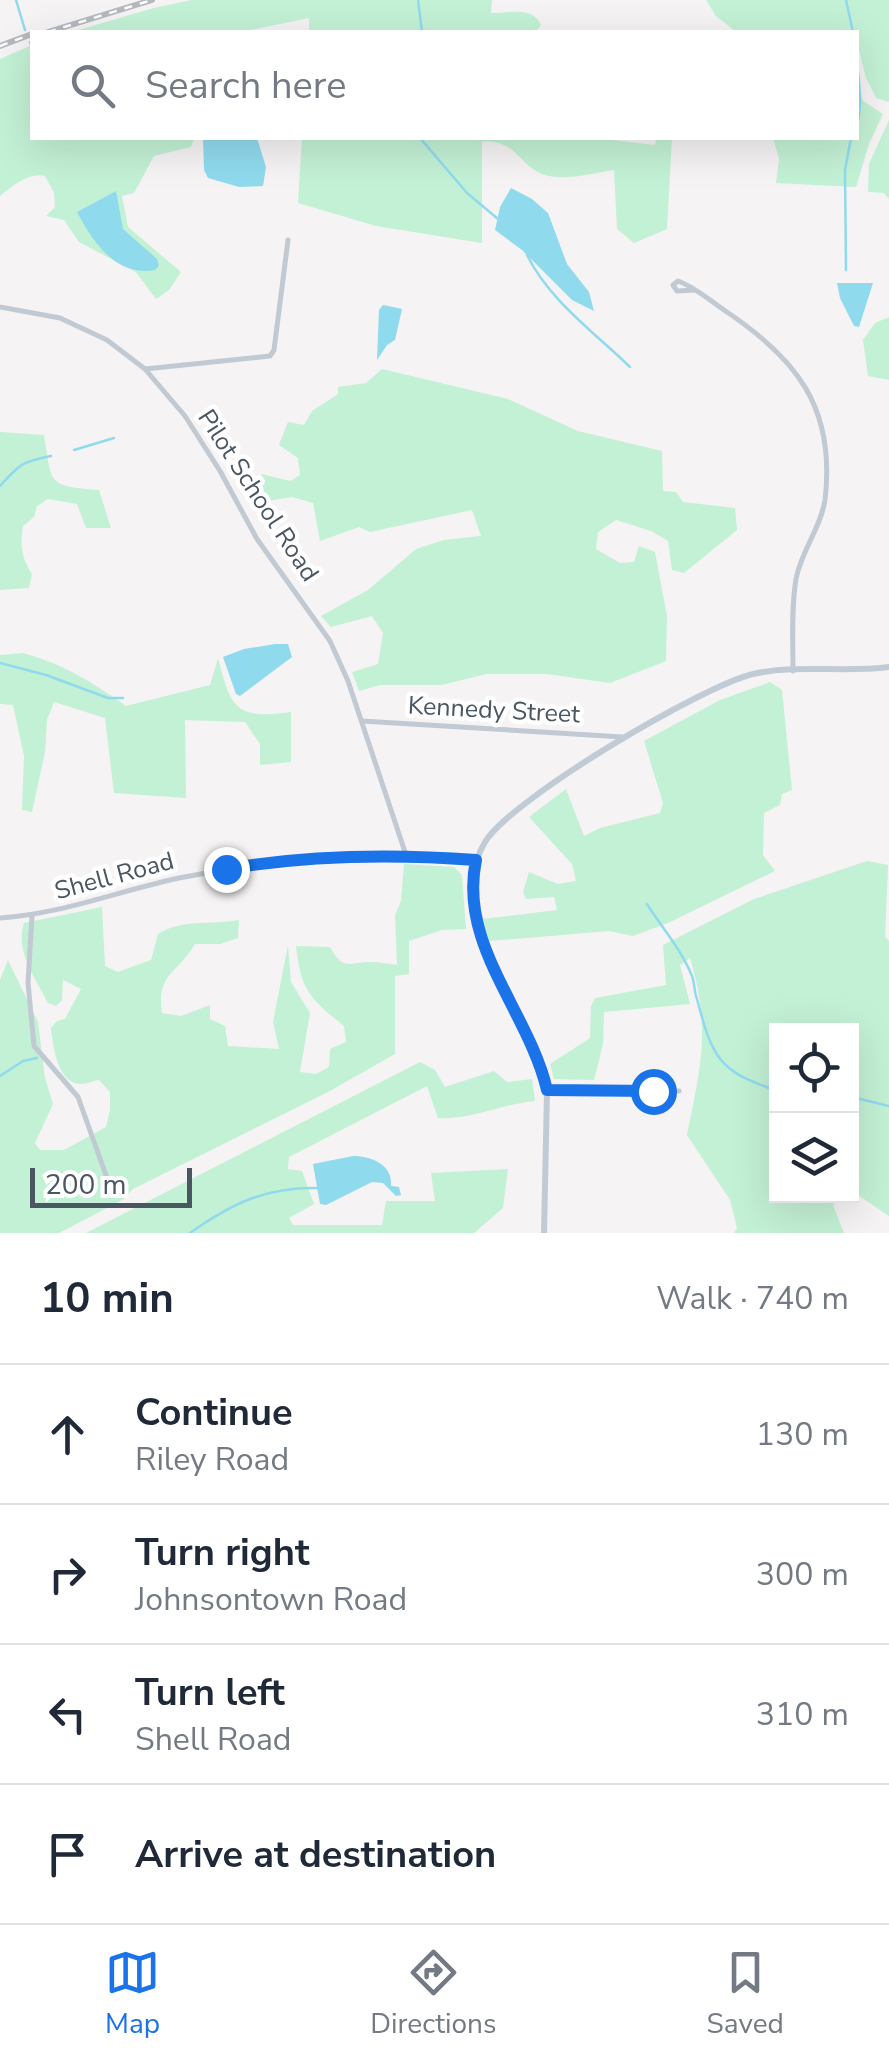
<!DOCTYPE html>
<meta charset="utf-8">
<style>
:root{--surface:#fff;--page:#f6f6f7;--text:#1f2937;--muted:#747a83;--line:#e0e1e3;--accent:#1a73e8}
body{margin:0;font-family:"Nunito Sans",sans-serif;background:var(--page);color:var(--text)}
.controls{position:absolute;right:30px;bottom:30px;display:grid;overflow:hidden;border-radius:0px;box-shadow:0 10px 40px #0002}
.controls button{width:90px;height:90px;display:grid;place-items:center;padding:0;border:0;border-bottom:2px solid var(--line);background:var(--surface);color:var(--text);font:50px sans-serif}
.scale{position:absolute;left:30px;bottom:25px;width:162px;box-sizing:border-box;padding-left:10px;border:5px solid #4a5661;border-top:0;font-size:28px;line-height:35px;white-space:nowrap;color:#4a5661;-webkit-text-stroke:8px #fff;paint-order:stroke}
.stop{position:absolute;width:30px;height:30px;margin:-22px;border:8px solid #1a73e8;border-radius:50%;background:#fff}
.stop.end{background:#1a73e8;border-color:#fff;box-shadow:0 2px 10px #0008}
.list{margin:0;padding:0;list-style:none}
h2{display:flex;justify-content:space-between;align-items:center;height:130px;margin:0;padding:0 40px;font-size:42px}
h2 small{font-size:32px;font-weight:400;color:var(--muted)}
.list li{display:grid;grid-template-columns:65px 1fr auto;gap:30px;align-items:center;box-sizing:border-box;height:140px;padding:0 40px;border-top:2px solid var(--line)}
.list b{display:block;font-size:38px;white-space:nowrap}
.list p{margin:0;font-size:32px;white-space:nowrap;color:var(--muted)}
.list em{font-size:32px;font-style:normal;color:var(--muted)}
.icon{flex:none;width:55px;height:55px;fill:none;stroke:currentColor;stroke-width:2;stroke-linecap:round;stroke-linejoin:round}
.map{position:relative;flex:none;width:889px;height:1233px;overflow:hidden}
.search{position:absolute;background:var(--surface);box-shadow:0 10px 40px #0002;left:30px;right:30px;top:30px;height:110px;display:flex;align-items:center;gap:25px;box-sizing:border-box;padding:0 35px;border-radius:0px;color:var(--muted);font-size:38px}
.sheet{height:690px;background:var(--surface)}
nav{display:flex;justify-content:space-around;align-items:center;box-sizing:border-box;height:140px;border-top:2px solid var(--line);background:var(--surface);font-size:28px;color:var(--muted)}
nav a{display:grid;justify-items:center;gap:5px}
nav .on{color:var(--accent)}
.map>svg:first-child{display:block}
</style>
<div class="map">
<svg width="889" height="1233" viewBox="0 0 889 1233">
<rect width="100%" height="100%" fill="#f5f3f3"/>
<g fill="#c3f1d5">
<path d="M192 0H492L491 13C509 13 533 6 541 25L536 32H309V18L240 32H71L154 8Z"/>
<path d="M706 0H889V102L876 98 866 78 859 50 857 53 856 32 735 31 716 16Z"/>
<path d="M32 45V138H194L191 147 154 156 134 193 122 196 128 227 181 272 169 290 156 299 136 272 79 242 64 220 46 216 55 207 54 193 45 176C28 172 13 186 0 196V59Z"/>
<path d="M857 85 863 101 883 114 869 144 856 187 776 183 779 159 773 138H856Z"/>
<path d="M889 120V199L884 193 868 192 869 164Z"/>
<path d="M302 138H595L655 145 656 138H672L667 229 634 243 617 229 614 170C592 173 564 182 542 174 519 165 514 138 482 142V243L376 226 298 203Z"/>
<path d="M889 317V380L868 376 863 340 875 323Z"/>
<path d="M382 369 508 399 578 431 662 451 663 491 676 492 683 502 735 508 737 530 684 573 672 570 668 541 651 531 616 520 598 532 596 549 620 563 634 562 639 546 655 552 667 616 666 661 610 683 547 674H486L442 685H380L359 691 352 672 378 664 383 633 372 616 331 627 321 616 368 590 416 549 444 540 481 536 472 510 370 532 359 527 320 541 313 503 292 497 255 503 250 496 252 485 262 474 290 481 300 475 298 458 279 445 288 422 304 425 312 411 338 394V387L366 383Z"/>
<path d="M0 432 44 435C52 485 47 486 99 490L111 528H86L77 504 48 499 37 506 34 517 23 526C20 544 21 558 32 574L29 588 0 590Z"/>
<path d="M23 653C63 664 92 682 126 706L210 685 218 658C231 707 234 720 291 712V762L260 765V744L245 722 185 720 186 798 114 793 105 718 54 702 47 720 45 752 32 812 22 810 24 756 13 705 0 704V655Z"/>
<path d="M770 682 782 690 792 790 782 794 780 805 764 813 763 855 775 871 668 923 633 936 609 931 489 941 482 919 557 910 554 897 526 899 523 892 529 872 558 884 576 881 572 864 529 817 566 789 584 836 600 828 660 813 663 803 644 741 720 700Z"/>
<path d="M867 861 888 865 885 937 889 941V1216L852 1191V1030H776V1196H846L833 1205 844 1233H734L737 1228 730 1200 687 1135C701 1066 711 1028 690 958L680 965 690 1004 604 1012 603 1044 594 1080 554 1079 550 1064 590 1038 591 1006 595 998 666 985 663 945 754 899Z"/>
<path d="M404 864 454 867 462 875 466 929 442 930 409 941V974L395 976V1054L328 1092 133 1189 124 1199 59 1233H0V980L8 960 38 1022 45 1078 53 1104 35 1143 40 1150H64L106 1127 110 1110V1092L99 1080C93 1080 88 1084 82 1084 57 1085 53 1045 51 1028L57 1021 65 1019 81 989 63 980 62 1000 56 1006 48 1003C35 977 15 952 24 923L102 907 105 966 118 972 151 960 158 934C181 919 211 925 239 920L238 938 220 944H195C177 974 156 974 162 1013L181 1016 210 1005V1019L225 1026 228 1046 279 1049 273 1022 288 945 291 982 310 1013 300 1072 316 1074 329 1067 330 1049 346 1042 344 1026C309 998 301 990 296 946L330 947C344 972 349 962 371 962 380 962 388 964 397 965L395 915 401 901Z"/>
<path d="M420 1062 435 1070 445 1087 494 1071 507 1082 532 1079 535 1101C502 1104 472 1120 438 1118L427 1086 289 1157 288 1169 302 1171 314 1204 289 1218 293 1225H382L386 1201H435L431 1173 508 1169 503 1208 474 1233H86Z"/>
</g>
<g fill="#90daee">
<path d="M203 138H257L266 167 263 186 239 187 208 178 204 170Z"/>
<path d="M511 188 532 199 548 213 567 264 589 292 594 311 572 300 522 250 495 230 500 207Z"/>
<path d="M116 191 123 229 157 259 159 266 155 270C116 277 93 242 77 212Z"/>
<path d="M837 283H873L859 327 854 326 840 298Z"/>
<path d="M383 305 402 309 395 340 387 345 377 360 379 310Z"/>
<path d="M275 644H288L292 657 240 696 236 694 223 657 244 649Z"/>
<path d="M353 1156C372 1156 393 1165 391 1186L399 1187 401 1195 396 1196 383 1183 372 1182 326 1205 320 1204 313 1164Z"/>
</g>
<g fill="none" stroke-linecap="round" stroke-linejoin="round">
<g stroke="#90daee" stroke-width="2.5">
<path d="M16 0 25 30"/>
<path d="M418 0 422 32"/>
<path d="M846 0 853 32"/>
<path d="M30 42 32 48"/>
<path d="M856 54C858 77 864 105 856 127"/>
<path d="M420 138 467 193 498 219"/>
<path d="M527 255C549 300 595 333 630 367"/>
<path d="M846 270 845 170 851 138"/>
<path d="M74 450 114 438"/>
<path d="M0 486C20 464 21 462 51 456"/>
<path d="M0 663 46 675 108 698H123"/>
<path d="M647 904C662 928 681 949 692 976 695 984 694 992 697 999 712 1056 718 1072 776 1090"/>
<path d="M0 1076 23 1061 37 1058"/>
<path d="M852 1097 889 1106"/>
<path d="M190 1233C231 1204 265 1187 317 1188"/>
</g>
<g stroke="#c1cad2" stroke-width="5">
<path d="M695 290 677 291 673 285 678 281C695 287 709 300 724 310 796 358 836 407 825 500 821 527 801 552 796 579 791 609 793 641 793 671"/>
<path d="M0 307 60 318 107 340 145 369 185 416 220 471 257 539 330 641 348 681 406 855"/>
<path d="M145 369 270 356 274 350 288 240"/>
<path d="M362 721 623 737"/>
<path d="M32 916 28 983 34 1046 78 1097 112 1192"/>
<path d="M0 918C62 914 118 891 179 878 277 858 377 853 477 860"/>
<path d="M547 1091H679"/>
</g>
<path stroke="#c1cbd6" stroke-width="6" d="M544 1233 547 1091C532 1025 478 969 474 900 472 880 474 860 485 842 511 799 702 686 753 674 797 664 844 673 889 667"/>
<defs>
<g id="rail">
<path d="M48 32 152 0"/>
<path d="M0 46 32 34"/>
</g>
</defs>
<use href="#rail" stroke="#b5b8bd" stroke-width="6"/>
<use href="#rail" stroke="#fff" stroke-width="2.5" stroke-dasharray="8" stroke-linecap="butt"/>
</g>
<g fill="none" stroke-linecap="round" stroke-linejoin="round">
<path stroke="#1a73e8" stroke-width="12" d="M226 869C308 855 394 854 476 860 458 945 529 1012 547 1090L653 1091"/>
</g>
<g text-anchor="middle" stroke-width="9" stroke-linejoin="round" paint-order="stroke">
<g font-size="25" fill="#4a5661" stroke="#fff">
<text transform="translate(259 495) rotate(57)" y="9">Pilot School Road</text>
<text transform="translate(494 709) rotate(3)" y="9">Kennedy Street</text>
<text transform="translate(114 875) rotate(-15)" y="9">Shell Road</text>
</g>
</g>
</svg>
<div class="controls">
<button><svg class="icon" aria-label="locate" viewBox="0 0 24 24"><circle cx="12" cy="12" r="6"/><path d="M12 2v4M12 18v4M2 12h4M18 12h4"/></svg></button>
<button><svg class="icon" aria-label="layers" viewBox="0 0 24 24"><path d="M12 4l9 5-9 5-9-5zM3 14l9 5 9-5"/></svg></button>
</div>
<div class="scale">200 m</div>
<div class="stop" style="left:653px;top:1091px"></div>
<div class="stop end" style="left:226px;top:869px"></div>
<div class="search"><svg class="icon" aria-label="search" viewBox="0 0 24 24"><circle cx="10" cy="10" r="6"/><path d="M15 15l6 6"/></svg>Search here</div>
</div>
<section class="sheet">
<h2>10 min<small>Walk · 740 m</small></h2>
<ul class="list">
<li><svg class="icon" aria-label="ahead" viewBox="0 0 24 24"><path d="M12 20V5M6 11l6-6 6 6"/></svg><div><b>Continue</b><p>Riley Road</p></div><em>130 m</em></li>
<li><svg class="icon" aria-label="right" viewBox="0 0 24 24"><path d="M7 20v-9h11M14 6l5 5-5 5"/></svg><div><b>Turn right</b><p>Johnsontown Road</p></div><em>300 m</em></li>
<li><svg class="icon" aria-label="left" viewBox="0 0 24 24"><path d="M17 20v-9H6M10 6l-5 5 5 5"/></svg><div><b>Turn left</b><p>Shell Road</p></div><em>310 m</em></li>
<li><svg class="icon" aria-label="arrive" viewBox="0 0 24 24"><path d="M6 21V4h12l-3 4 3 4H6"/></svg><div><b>Arrive at destination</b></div></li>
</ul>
</section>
<nav>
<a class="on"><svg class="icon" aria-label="map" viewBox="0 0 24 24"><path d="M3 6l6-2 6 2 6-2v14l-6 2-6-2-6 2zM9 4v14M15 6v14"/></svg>Map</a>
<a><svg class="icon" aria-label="directions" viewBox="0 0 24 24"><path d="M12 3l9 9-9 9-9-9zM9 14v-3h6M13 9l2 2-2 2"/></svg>Directions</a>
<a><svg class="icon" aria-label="saved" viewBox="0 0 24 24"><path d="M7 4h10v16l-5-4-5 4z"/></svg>Saved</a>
</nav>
